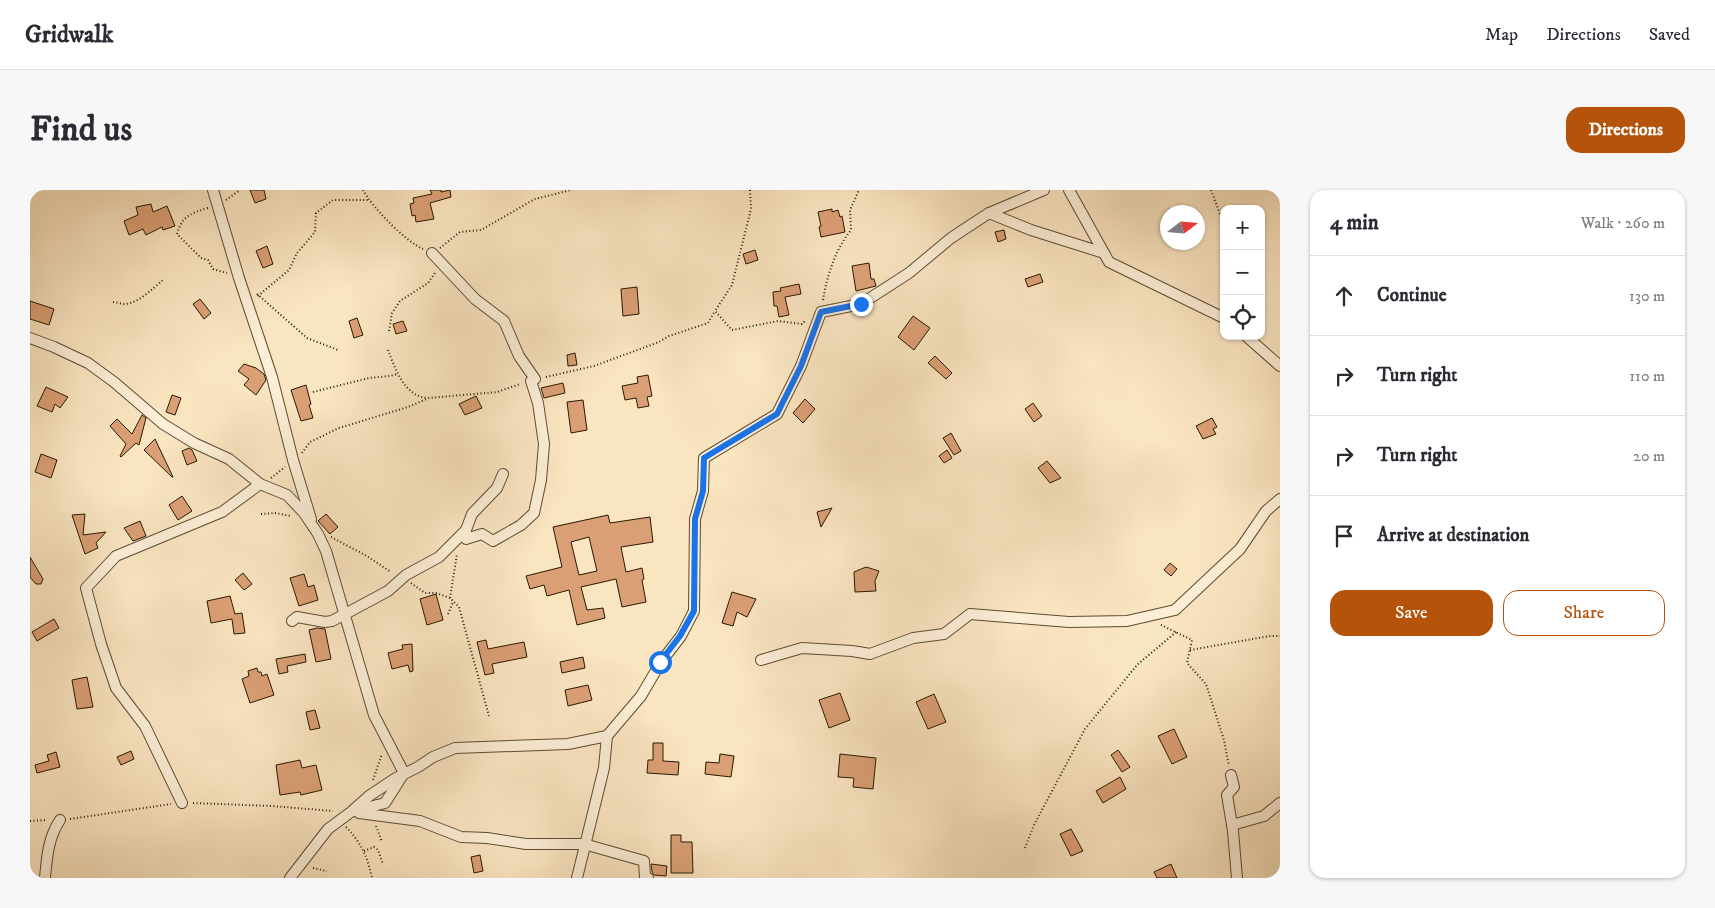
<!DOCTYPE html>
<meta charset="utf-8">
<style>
:root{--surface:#fff;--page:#f7f7f7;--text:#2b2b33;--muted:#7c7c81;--line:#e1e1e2;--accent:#b45309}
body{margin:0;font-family:"IM FELL DW Pica",serif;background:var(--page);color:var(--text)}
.controls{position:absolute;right:15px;top:15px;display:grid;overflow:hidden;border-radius:10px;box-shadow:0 1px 4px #0004}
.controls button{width:45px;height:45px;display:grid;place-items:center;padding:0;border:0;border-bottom:1px solid var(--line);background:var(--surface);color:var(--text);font:25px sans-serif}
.compass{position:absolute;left:1130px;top:15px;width:45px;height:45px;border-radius:50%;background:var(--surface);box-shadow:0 1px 4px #0004;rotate:74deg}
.stop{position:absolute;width:15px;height:15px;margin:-11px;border:4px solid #1a73e8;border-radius:50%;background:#fff}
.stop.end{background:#1a73e8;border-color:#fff;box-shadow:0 1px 5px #0008}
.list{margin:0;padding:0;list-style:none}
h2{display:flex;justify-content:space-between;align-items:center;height:65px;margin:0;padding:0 20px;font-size:21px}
h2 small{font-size:16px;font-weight:400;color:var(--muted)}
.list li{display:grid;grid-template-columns:32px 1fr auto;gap:15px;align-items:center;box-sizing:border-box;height:80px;padding:0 20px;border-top:1px solid var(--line)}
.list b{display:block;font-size:19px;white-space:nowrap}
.list em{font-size:16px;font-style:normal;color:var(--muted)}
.actions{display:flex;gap:10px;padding:15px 20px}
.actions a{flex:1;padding:11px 0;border:1px solid var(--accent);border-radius:15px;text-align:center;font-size:18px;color:var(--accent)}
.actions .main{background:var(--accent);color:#fff}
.icon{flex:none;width:28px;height:28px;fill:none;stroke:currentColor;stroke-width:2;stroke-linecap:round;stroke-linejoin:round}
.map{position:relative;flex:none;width:1250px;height:688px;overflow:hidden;border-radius:15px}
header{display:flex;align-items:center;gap:30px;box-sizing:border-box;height:70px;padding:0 25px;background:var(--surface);border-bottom:1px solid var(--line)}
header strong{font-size:24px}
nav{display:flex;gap:28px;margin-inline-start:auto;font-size:18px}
.intro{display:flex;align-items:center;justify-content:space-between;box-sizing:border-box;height:120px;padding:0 30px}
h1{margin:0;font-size:35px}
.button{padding:12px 22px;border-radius:15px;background:var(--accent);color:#fff;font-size:18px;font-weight:700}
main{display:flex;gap:30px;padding:0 30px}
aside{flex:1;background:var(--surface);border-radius:15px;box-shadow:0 1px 4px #0004}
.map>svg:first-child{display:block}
</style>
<header>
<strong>Gridwalk</strong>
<nav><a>Map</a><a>Directions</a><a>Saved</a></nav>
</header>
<div class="intro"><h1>Find us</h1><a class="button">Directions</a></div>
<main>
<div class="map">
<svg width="1250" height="688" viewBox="0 0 1250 688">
<rect width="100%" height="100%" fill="#fae5c1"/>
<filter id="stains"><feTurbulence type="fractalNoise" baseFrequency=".004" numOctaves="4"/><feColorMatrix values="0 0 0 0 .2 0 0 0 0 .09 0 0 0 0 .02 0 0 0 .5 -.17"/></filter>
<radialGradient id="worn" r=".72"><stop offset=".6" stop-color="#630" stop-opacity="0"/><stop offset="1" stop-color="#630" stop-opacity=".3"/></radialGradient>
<g fill="#db9f75" stroke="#291800" fill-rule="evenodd">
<path d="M220 0H234L236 9 225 13Z"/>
<path d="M400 0H411V2L420 0 421 7 400 13 404 29 386 32 385 25 382 26 380 14 384 13 383 8 402 4Z"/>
<path d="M121 14 123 22 137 16 145 36 133 40 132 37 116 45 113 39 99 45 94 31 108 25 106 17Z"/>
<path d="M802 19V22L808 20 810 27 812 26 815 42 791 47 789 37 791 36 788 22Z"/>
<path d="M974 40 976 49 968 52 965 42Z"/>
<path d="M237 56 243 74 233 78 226 61Z"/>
<path d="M725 60 728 70 716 74 713 64Z"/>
<path d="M839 73 841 89H844L846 96 826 101 822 76Z"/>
<path d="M1010 84 1013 92 998 97 995 89Z"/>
<path d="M769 94 771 104 755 107 759 125 749 127 747 116H744L743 102 751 101 750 98Z"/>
<path d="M607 97 609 124 593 126 591 99Z"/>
<path d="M170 109 181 123 174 129 163 114Z"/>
<path d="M0 111 24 119 19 135 0 129Z"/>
<path d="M883 126 900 138 884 160 868 147Z"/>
<path d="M327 128 333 145 324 148 319 131Z"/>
<path d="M373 131 377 141 366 144 363 134Z"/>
<path d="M545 163 547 175 538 176 537 165Z"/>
<path d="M905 166 922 183 916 189 898 173Z"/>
<path d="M214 174 226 178 234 184 236 190 226 205 214 195 219 189 208 181Z"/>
<path d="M618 185 622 206 617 207 619 216 608 218 606 208 595 210 592 196 608 193 607 187Z"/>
<path d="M533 193 535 203 514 208 511 198Z"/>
<path d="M276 195 281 214 279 215 283 228 271 231 261 200Z"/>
<path d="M16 197 38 207 30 218 25 214 22 222 7 216Z"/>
<path d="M142 205 151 208 145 225 136 222Z"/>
<path d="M446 206 452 218 435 225 429 214Z"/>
<path d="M775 209 785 219 773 233 763 223Z"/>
<path d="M553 210 557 240 541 243 537 212Z"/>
<path d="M1003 213 1012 226 1004 232 995 219Z"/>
<path d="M112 225 116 228 109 255 106 253 91 267 90 266 96 254 80 236 87 229 102 244Z"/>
<path d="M1182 228 1187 237 1183 239 1186 244 1173 249 1166 236Z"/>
<path d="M921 243 931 261 924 265 913 248Z"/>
<path d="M125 249 143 287H142L114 260Z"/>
<path d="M159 258 162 260 167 271 157 275 152 261Z"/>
<path d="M917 260 922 268 914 273 909 266Z"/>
<path d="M11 264 27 270 21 288 5 282Z"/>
<path d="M1017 271 1031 288 1020 293 1008 278Z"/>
<path d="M152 306 162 321 148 330 139 315Z"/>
<path d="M802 318 791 337 787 322Z"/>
<path d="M55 324 53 345 76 342 66 353 68 358 55 364 42 325Z"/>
<path d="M296 324 308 337 300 344 288 331Z"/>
<path d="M578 325 580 333 620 327 623 352 591 357 596 382 612 378 614 389 612 390 616 412 592 417 586 389 551 397 557 420 573 418 575 428 547 435 539 400 517 406 514 395 500 399 496 386 532 377 523 337ZM559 347 567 381 549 385 541 352Z"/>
<path d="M110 331 116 346 103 351 94 338Z"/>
<path d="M0 367 13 389 11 394H6L0 387Z"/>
<path d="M1140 373 1147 379 1141 386 1134 380Z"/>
<path d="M836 377 849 381 845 391 846 401 825 402 824 382Z"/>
<path d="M213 383 222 394 214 400 205 390Z"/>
<path d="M274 384 278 397 284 395 288 410 269 416 260 388Z"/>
<path d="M702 402 726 409 717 427 707 422 703 436 692 433Z"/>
<path d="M406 404 413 430 397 435 390 409Z"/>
<path d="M200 406 205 424 212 423 215 443 204 444 202 429 181 433 177 411Z"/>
<path d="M24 429 29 438 7 451 2 442Z"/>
<path d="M287 438 295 439 301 469 286 472 279 440Z"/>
<path d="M456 450 458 459 494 452 497 467 462 474 464 483 455 485 447 452Z"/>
<path d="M382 454 383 481 380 482 378 475 362 479 358 463 373 459 372 455Z"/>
<path d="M275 464 276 472 257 476 258 482 249 484 246 469Z"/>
<path d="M553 467 555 478 532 483 530 472Z"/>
<path d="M227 478 228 482H231L232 486 237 484 244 505 220 513 212 489 219 486 218 481Z"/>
<path d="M57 487 63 517 47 519 42 490Z"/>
<path d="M558 495 562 510 538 516 535 500Z"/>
<path d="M810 503 820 530 799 538 789 510Z"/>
<path d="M904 504 916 532 898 539 886 512Z"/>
<path d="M285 520 290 538 280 540 276 522Z"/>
<path d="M1144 539 1157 567 1142 574 1128 546Z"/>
<path d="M623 553H633V571L649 572 648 585 617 583 618 570H623Z"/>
<path d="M1088 560 1100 577 1092 582 1081 565Z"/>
<path d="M101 561 104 569 91 575 87 567Z"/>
<path d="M26 562 30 577 7 583 5 575 19 571 17 565Z"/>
<path d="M690 564 704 566 701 587 675 584 676 572 689 573Z"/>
<path d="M810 564 846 568 843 599 823 597 824 588 808 587Z"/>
<path d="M270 570 272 578 286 575 292 600 271 605 270 602 250 605 246 575Z"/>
<path d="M1090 587 1096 599 1073 613 1066 601Z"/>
<path d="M1041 639 1053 661 1041 666 1030 644Z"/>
<path d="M641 645H651V652H662L663 683H641Z"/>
<path d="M450 665 453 681 444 683 441 667Z"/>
<path d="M621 674 637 676 636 686 624 685 622 682Z"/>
<path d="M1141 674 1147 688H1127L1124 682Z"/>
</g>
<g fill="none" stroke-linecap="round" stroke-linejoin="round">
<defs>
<g id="minor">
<path d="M183 0 209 88 242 187 263 270 281 329"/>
<path d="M1039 0 1079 72 1194 128"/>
<path d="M959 23 1014 0"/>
<path d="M402 63 445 109 474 131 489 166 505 189"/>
<path d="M1216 146 1250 176"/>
<path d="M0 148 24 157 58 173 84 192 133 234 164 253 199 269 230 294 257 305 274 323 288 344 296 361 344 525 374 583 355 613 324 621"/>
<path d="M436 340 442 324 467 298 473 284"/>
<path d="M262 431 267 427 295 432 302 431 358 401 376 385 409 367 436 340V349L452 344 463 351 491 335 504 323 511 290 514 254 508 213 501 191"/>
<path d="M731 470 772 458 822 461 840 464 883 448 914 444 940 424 1039 432 1097 431 1145 420 1210 359 1236 321 1250 309"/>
<path d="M1201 585 1204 597 1197 605 1203 641 1207 688"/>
<path d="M152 613 115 536 86 498 71 454 56 398 86 366 192 322 230 294"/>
<path d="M329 623 390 631 431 647 457 648 496 654H554L614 671 615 687 618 688"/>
<path d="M1202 635 1234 626 1250 613"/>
<path d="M15 688C17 667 18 648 30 630"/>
<path d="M260 688 298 639 321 622 339 606 366 588 388 577 403 567 425 558 538 554 577 546 611 506 631 472 651 446 664 421 665 329 673 301 674 268 747 224 771 176 791 122 831 114 879 83 921 48 959 23 1001 40 1074 63"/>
<path d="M547 688 574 578 577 546"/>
</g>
</defs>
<use href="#minor" stroke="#5d4b30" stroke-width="12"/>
<g stroke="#291800" stroke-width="2" stroke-dasharray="1 2.5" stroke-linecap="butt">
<path d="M333 0C342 17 375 51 393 59"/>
<path d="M720 0 721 19 702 95 685 121 702 140 748 131 772 134 776 130"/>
<path d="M1181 0 1194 35"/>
<path d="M196 10 210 0"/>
<path d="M178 18C161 23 152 26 147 44L171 68 178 70 183 79 197 83"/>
<path d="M410 58 430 42 451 40 505 9 541 0"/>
<path d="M227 104 277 148 308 160"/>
<path d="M228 106 259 80 267 63 285 42 286 23 303 10H338"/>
<path d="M793 110C797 86 805 60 821 40L820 20 829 0"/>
<path d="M83 112C87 112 91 114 95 114 109 113 123 98 133 90"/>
<path d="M359 141 362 123 370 111 398 93 405 83"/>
<path d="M358 160C365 178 374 206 397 208"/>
<path d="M516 187 564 176 629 152 639 146 678 133 685 121"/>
<path d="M283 202 339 188 359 186 368 184"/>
<path d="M272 263 280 252 309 238 378 217 399 208 467 202 490 194"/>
<path d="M241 288 255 277"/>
<path d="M231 324 245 323 261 326"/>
<path d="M301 347 335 365 361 382"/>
<path d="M381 393 395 403H406L420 408 429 417 459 526"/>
<path d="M420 408 427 364"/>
<path d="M418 424 423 412"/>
<path d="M1131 435 1162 450 1157 473 1176 494 1194 550 1199 576"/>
<path d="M1160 460 1240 446H1250"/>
<path d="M343 590 352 564"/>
<path d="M163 613 242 616 303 621"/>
<path d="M40 629 141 614"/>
<path d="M0 631 17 630"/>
<path d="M346 636 352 652"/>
<path d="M316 637C332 654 337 666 342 688"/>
<path d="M995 658 1004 635 1055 539 1107 475 1146 442"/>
<path d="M334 661 344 657 348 660 353 674"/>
<path d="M283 678 297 681"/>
</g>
<use href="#minor" stroke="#fceed7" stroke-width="10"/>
</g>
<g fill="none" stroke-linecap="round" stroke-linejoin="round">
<path stroke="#1a73e8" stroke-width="6" d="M630 472 650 446 664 421 665 329 673 301 674 268 747 224 771 176 791 122 831 114"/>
</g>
<rect width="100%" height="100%" filter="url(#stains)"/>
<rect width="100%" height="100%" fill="url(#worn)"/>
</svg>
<div class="controls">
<button>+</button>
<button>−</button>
<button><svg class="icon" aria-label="locate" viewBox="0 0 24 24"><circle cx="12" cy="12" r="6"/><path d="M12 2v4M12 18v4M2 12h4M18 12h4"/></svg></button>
</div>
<svg class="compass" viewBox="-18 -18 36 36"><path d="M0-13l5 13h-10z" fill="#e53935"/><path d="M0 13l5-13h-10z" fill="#7c7c81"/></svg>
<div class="stop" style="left:630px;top:472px"></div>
<div class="stop end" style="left:831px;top:114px"></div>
</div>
<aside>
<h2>4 min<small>Walk · 260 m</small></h2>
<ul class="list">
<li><svg class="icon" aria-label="ahead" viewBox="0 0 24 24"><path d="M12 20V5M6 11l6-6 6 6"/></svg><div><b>Continue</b></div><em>130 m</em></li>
<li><svg class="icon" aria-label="right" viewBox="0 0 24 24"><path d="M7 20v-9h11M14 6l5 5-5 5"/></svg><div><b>Turn right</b></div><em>110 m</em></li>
<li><svg class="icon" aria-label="right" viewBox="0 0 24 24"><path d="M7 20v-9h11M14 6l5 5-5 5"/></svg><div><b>Turn right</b></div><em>20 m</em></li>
<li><svg class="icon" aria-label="arrive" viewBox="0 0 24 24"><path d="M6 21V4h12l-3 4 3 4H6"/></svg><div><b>Arrive at destination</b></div></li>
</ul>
<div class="actions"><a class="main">Save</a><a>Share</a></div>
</aside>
</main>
